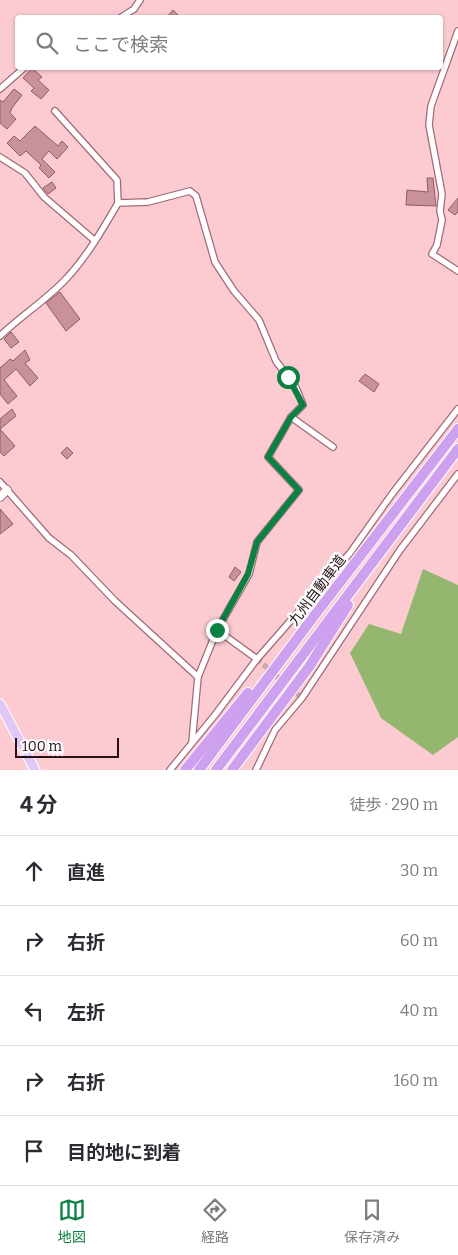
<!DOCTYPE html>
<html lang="ja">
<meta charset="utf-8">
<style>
:root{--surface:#fff;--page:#f7f7f7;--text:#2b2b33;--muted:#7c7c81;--line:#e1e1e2;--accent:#0b8043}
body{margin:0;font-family:Bitter,"Noto Sans JP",serif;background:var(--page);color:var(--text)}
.scale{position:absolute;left:15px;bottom:12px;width:104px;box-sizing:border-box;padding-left:5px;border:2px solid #261215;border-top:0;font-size:14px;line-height:18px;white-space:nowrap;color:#261215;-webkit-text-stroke:4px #fbfbfb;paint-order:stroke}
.stop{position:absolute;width:15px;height:15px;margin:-11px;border:4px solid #0b8043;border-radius:50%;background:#fff}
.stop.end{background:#0b8043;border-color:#fff;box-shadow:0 1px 5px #0008}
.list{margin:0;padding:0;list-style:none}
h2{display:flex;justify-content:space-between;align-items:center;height:65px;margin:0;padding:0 20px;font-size:21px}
h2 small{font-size:16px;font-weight:400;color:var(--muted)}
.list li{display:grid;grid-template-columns:32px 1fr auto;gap:15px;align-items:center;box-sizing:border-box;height:70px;padding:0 20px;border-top:1px solid var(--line)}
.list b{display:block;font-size:19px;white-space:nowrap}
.list em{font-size:16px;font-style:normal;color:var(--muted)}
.icon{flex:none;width:28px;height:28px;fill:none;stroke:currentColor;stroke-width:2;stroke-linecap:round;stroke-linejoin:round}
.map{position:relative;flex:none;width:458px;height:770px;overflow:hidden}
.search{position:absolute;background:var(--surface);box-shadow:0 1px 4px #0004;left:15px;right:15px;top:15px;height:55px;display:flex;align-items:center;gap:12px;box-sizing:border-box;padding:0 18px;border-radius:5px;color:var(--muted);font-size:19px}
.sheet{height:415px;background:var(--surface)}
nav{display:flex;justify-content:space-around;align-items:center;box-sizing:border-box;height:70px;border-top:1px solid var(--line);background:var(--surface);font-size:14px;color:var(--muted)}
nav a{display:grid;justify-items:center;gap:2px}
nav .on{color:var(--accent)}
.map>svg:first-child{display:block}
</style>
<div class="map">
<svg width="458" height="770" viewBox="0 0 458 770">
<rect width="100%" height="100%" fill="#fccbd2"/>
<path fill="#94b66e" d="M423 569 458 585V737L433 755 381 718 350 653 369 624 401 634Z"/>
<g fill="#c99199" stroke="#915d65">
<path d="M173 10 181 18H166Z"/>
<path d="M32 68 42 77 38 80 49 90 41 99 31 91 34 88 23 78Z"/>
<path d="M14 89 22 95 12 108 10 113 16 119 7 129 0 123V100L3 102Z"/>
<path d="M35 126 58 146 62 141 68 147 57 159 49 151 42 159 55 172 49 178 39 168 41 165 26 151 20 156 7 143 14 136 20 141Z"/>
<path d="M427 178H433L436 206 406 205 407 190 428 192Z"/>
<path d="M52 182 56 188 48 194 43 188Z"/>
<path d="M458 198V212L455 215 448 210Z"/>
<path d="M60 292 80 319 66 331 46 303Z"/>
<path d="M11 332 19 342 11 348 4 339Z"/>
<path d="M25 350 30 360 25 363 38 378 30 386 16 369 4 380 17 396 8 404 0 394V368L10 359 13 361Z"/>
<path d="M365 374 379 384 374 392 359 381Z"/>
<path d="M12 409 16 416 0 429 15 446 4 456 0 452V419Z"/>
<path d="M67 447 73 453 67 459 61 453Z"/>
<path d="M0 509 13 524 0 534Z"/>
<path d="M235 567 241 572 234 581 229 577Z"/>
</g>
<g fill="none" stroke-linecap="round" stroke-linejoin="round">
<path stroke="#d1a6ac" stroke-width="5.5" stroke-dasharray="5.5 3" stroke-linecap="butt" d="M257 659 302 698"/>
<defs>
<g id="street">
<path d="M120 18 134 9 140 0"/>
<path d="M458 31 431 106 429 125 442 194 440 211 442 220 437 245 432 254 458 271"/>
<path d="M0 89 24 68"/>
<path d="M55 111 117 180 118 203"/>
<path d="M0 157 25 173 44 197 94 240"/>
<path d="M0 336C21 316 46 300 65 280 86 258 103 229 118 203L148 202 190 191 196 196 215 262 234 291 259 320 276 361 296 388 303 405 291 417 268 457 299 490 257 542 249 574 217 630 198 677 192 742"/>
<path d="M291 417 333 447"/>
<path d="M0 482 49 538 71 555 115 601 198 677"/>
<path d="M217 630 257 659"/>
<path d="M170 770 215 715 257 659 350 553 392 494 458 409"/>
<path d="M256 770 275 730 302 698 400 550 458 474"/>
</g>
<path id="secondary" d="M0 497 7 490"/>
<path id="primary" d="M0 704 35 770"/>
<g id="highway">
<path d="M185 770 248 693"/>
<path d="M199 770 314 616 458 429"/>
<path d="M216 770 458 449"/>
<path d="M232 770 309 667 348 605"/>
</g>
</defs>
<use href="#street" stroke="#a16b74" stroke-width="8"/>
<use href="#secondary" stroke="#a16b74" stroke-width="10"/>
<use href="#primary" stroke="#fff" stroke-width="11"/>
<use href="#highway" stroke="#fff" stroke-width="12"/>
<use href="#street" stroke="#fff" stroke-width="5.5"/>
<use href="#secondary" stroke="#fff" stroke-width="8"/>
<use href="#primary" stroke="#e1c7f5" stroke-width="9"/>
<use href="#highway" stroke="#cda1ef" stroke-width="10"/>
</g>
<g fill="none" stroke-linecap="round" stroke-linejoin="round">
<path stroke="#0b8043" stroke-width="6" d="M217 630 248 574 257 542 299 490 268 457 291 417 303 405 288 377"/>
</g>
<g text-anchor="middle" stroke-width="5" stroke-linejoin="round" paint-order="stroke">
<g font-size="14" fill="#261215" stroke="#fbfbfb">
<text transform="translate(317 590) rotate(-53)" y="5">九州自動車道</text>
</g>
</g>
</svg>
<div class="scale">100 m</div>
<div class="stop" style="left:288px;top:377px"></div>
<div class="stop end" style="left:217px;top:630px"></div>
<div class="search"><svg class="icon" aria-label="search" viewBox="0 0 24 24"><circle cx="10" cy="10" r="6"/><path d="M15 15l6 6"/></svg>ここで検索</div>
</div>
<section class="sheet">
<h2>4 分<small>徒歩 · 290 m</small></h2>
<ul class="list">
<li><svg class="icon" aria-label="ahead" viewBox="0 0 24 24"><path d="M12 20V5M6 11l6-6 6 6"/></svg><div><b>直進</b></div><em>30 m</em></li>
<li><svg class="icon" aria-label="right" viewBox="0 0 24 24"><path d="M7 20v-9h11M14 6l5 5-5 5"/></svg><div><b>右折</b></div><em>60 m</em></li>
<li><svg class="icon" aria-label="left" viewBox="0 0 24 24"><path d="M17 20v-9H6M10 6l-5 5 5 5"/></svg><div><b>左折</b></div><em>40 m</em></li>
<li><svg class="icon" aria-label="right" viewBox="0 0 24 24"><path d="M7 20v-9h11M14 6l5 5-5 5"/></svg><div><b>右折</b></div><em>160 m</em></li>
<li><svg class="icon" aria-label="arrive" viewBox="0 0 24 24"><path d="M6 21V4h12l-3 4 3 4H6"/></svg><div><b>目的地に到着</b></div></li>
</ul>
</section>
<nav>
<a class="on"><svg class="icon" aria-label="map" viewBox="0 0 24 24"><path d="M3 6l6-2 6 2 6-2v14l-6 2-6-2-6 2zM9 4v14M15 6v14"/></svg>地図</a>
<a><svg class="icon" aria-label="directions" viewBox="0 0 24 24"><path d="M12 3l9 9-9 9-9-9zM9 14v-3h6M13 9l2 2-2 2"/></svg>経路</a>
<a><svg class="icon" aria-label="saved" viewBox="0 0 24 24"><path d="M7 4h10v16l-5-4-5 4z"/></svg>保存済み</a>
</nav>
